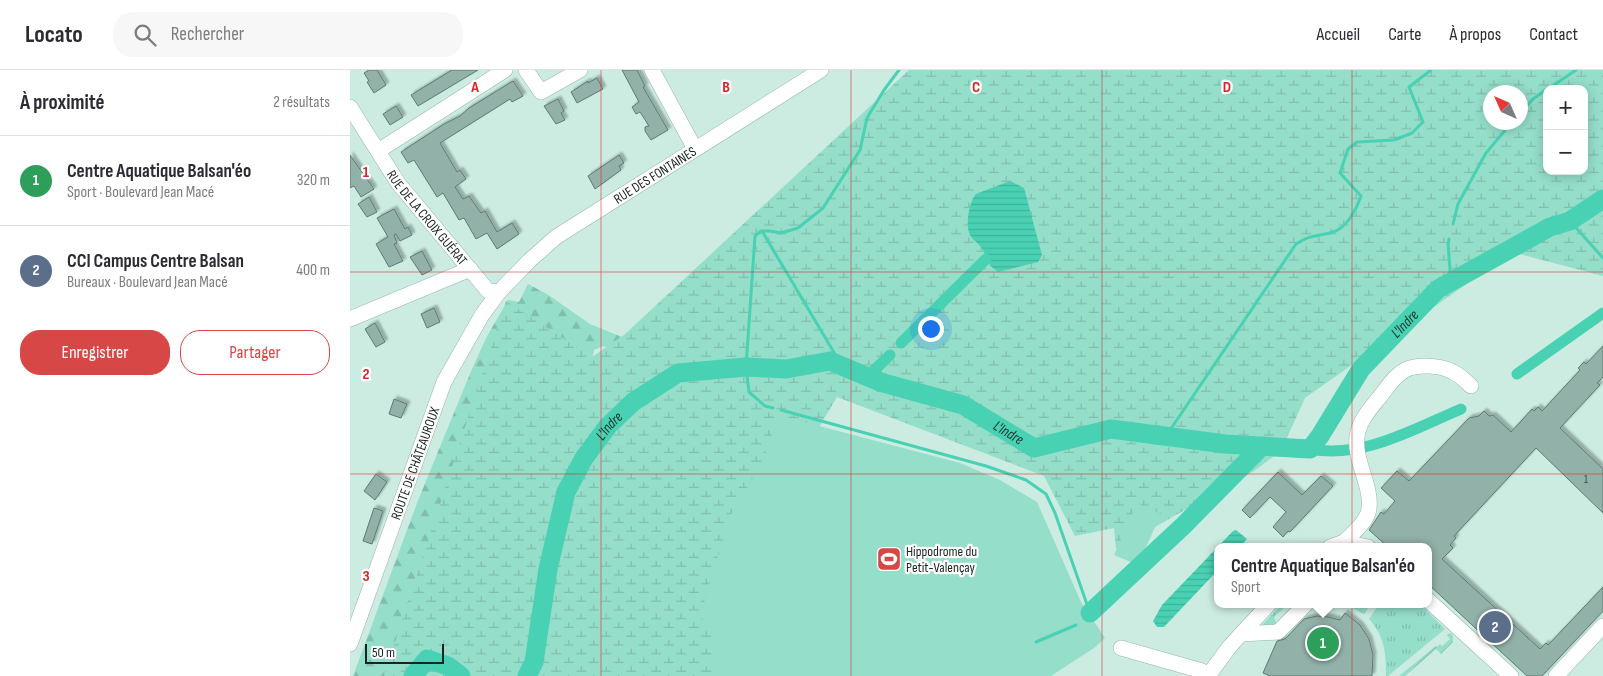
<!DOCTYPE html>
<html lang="fr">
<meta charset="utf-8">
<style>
:root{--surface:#fff;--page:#f7f7f7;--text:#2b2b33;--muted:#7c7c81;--line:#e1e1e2;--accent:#d64745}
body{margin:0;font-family:"Sofia Sans Condensed",sans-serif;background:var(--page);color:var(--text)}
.controls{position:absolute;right:15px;top:15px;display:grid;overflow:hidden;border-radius:10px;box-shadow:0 2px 12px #0003}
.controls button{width:45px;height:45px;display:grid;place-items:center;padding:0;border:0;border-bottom:1px solid var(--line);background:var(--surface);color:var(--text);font:25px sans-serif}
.compass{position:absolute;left:1133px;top:15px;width:45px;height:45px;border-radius:50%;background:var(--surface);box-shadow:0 2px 12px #0003;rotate:315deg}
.scale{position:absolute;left:15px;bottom:12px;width:79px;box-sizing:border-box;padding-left:5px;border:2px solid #192521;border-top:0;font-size:14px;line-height:18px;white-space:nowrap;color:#192521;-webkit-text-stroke:4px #fff;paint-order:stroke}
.you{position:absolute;left:580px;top:258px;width:18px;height:18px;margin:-12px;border:4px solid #fff;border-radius:50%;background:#1a73e8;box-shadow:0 0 0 8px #1a73e833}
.badge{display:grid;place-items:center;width:32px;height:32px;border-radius:50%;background:var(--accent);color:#fff;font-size:16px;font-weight:700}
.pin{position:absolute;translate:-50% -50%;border:2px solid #fff;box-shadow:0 1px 5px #0006}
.popup{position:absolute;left:864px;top:473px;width:218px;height:65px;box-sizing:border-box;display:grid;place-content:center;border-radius:10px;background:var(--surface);filter:drop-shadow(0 1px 4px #0005);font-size:16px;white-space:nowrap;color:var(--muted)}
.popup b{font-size:19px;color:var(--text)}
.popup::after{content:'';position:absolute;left:50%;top:100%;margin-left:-10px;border:10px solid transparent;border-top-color:var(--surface)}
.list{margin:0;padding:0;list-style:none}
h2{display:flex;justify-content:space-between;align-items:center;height:65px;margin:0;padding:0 20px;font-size:21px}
h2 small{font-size:16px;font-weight:400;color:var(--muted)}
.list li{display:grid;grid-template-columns:32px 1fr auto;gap:15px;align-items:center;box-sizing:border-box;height:90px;padding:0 20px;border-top:1px solid var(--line)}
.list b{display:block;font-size:19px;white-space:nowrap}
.list p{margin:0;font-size:16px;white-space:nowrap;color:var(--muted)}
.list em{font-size:16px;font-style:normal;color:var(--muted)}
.actions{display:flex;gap:10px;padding:15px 20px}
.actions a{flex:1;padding:11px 0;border:1px solid var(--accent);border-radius:20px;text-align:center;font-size:18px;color:var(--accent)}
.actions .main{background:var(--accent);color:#fff}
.icon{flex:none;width:28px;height:28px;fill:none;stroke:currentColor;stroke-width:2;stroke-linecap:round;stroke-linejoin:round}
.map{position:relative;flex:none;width:1253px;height:606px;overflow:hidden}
header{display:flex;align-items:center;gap:30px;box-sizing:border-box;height:70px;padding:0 25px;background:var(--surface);border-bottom:1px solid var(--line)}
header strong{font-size:24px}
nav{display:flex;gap:28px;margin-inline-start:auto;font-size:18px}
.search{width:350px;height:45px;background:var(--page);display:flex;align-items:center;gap:12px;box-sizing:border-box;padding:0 18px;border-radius:20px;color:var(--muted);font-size:19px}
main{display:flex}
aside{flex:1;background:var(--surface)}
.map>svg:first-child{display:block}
</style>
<header>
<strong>Locato</strong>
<div class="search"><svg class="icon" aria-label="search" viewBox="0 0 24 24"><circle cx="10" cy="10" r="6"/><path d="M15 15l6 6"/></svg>Rechercher</div>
<nav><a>Accueil</a><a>Carte</a><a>À propos</a><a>Contact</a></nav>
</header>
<main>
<aside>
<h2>À proximité<small>2 résultats</small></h2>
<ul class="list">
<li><span class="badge" style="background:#2e9e5b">1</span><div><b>Centre Aquatique Balsan'éo</b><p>Sport · Boulevard Jean Macé</p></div><em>320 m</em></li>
<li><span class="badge" style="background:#5c6f8a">2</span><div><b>CCI Campus Centre Balsan</b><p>Bureaux · Boulevard Jean Macé</p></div><em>400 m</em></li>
</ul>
<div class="actions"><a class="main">Enregistrer</a><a>Partager</a></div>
</aside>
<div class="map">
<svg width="1253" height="606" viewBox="0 0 1253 606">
<defs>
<pattern id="grass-tufts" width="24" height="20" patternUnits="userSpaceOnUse" patternTransform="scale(1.25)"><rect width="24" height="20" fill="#95deca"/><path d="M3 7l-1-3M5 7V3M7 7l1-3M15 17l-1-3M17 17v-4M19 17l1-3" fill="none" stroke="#80bead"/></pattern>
<pattern id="forest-firs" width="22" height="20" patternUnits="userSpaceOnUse" patternTransform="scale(1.25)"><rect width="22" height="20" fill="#95deca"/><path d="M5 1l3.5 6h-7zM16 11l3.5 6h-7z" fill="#80bead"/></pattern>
<pattern id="wetland-marsh" width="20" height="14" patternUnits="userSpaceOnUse" patternTransform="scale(1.25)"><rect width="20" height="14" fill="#95deca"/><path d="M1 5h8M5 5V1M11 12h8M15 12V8" fill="none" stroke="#80bead"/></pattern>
<pattern id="garden-furrows" width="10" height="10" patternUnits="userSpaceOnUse" patternTransform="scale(1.25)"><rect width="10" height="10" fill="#95deca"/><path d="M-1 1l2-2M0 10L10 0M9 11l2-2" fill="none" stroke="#80bead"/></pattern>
<pattern id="water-rules" width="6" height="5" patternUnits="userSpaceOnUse" patternTransform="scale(1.25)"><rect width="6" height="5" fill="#49d1b3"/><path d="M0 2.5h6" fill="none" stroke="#3fb39a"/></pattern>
<filter id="shadow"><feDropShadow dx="3" dy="-3" stdDeviation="1" flood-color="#0004"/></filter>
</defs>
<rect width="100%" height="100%" fill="#ccece2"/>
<g fill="url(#grass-tufts)">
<path d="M932 534H938L924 547 927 555 909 558Z"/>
<path d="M992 534H1021L1014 544 1001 537Z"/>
<path d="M1029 534H1070L1095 559 1038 606H1036C1036 583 1035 567 1019 549Z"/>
</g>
<path fill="url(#forest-firs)" d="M178 214 197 224 240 254 277 269 270 283 253 276 244 280 242 290 91 606H3L67 433 119 306 136 268 158 230 169 232Z"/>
<path fill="url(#wetland-marsh)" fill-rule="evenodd" d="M559 0H1253V206L1162 182 955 328 931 381 904 401 766 479 764 458 725 466 694 406 487 327 380 508 369 606H34L156 231 242 287 274 265ZM1197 19H1234V101H1197ZM1140 22H1170V52H1140Z"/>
<path fill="url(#garden-furrows)" d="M1101 563 1103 566V572L1091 584 1086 579 1055 606H1049L1086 576 1087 577 1090 574 1092 576 1100 569 1097 565Z"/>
<g fill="#95deca">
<path d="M435 347 610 393 650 410 687 432 731 532 755 568 744 578 701 606H362L361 559 350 546 380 446 413 391 424 358Z"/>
<path d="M787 433 811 444 788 495 764 485Z"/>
</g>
<g fill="url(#water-rules)">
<path d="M660 111 674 118 692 185 688 192 648 202C636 193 639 193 633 180 630 174 623 171 620 165 615 156 619 131 626 124Z"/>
<path d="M886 460 897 469 890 477H868V500L814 557H807L803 551 812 535 883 461Z"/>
</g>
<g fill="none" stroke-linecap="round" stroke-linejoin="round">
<g stroke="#49d1b3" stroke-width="3">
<path d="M1198 19 1226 0"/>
<path d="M1170 43 1183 29 1197 19"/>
<path d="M1220 151 1253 188"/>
<path d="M1103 154 1108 134 1136 83 1162 52"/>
<path d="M412 161 492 296"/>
<path d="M1099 169 1098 174 1101 212"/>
<path d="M423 338 415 336 399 322 396 297 405 166 411 161H420L431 163 448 158 473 138 510 80 517 48 534 20 549 0"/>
<path d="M431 340 636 396 676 410 696 424 705 443 740 543"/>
<path d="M816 366 946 174C961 164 967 167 983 162 997 158 1007 138 1011 126L990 103 998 79 1007 72 1044 70 1062 63 1073 52 1059 17 1081 0"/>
<path d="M686 572 726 555"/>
</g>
<g stroke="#49d1b3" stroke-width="11">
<path d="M551 273 636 189"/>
<path d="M1167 304 1253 243"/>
<path d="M517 307 540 285"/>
<path d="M960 379C1013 389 1064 359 1111 339"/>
</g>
<g stroke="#49d1b3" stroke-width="19">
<path d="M740 543 833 456 912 376"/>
<path d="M63 606 77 589 98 596 111 606"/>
<path id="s1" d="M177 606 184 592 198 499 216 422 234 388 258 356 283 332 328 303 396 297 436 299 480 291 530 312 613 335 684 378 761 359 875 374 960 379 970 366 1011 299 1088 219 1200 157 1220 151 1253 129"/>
</g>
</g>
<g fill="#92b1a8" stroke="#5d7b72" filter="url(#shadow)">
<path d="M19 0H27L36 15 24 23 17 12 19 11 14 3Z"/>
<path d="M102 0H128L68 36 61 25Z"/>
<path d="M272 0H287L295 16 293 17 318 60 301 70 295 61V57L299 56 290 42 286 44 282 37 289 32Z"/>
<path d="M247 8 253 19 227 33 221 22 238 11V13Z"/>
<path d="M163 11 173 26 162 32 160 29 90 73 107 102 110 100 116 109 105 117 113 129 119 126 131 143 135 141 147 162 162 153 169 164 147 179 137 163 126 169 114 148 109 150 93 123 87 127 64 90 58 93 51 82 94 54 110 46 119 38Z"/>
<path d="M208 29 214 41 211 43 215 50 206 54 194 36Z"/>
<path d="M46 36 53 47 40 55 33 44Z"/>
<path d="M0 85 24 119 11 127 4 116 0 118Z"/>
<path d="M269 85 274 93 269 96 271 100 245 119 238 106Z"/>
<path d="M19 127 27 142 17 147 8 134Z"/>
<path d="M44 139 55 159 58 157 62 165 50 171 46 164 44 165 47 173 44 174 53 191 39 197 26 174 38 167 27 148Z"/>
<path d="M72 181 82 200 72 205 60 187Z"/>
<path d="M84 238 90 252 77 258 71 244Z"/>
<path d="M25 253 35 272 26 277 15 259Z"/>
<path d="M1253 276V307L1247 313 1250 315 1210 358 1253 399V443L1186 378 1104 466 1106 468 1100 475 1103 478 1092 489 1190 579 1196 573 1198 575 1253 517V541L1192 606H1177L1078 514V477H1038L1019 460 1031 442 1034 444 1045 431 1031 418 1047 401 1059 411 1119 348 1129 346 1134 341 1139 346 1143 345 1161 362 1182 339 1184 341 1188 337 1192 341 1230 300 1228 298 1234 292 1236 294Z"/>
<path d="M44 329 57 334 51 348 39 344Z"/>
<path d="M928 402 952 425 971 406 983 416 940 462 938 461 933 467 923 457 936 442 920 427 900 448 892 440Z"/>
<path d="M26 404 37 412 25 430 14 421Z"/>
<path d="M24 438 33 441 22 474 13 471Z"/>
<path d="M995 543 1010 555 1019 569 1023 585 1022 606H920L913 603 927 571 935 569 954 549 967 546 978 547 990 550Z"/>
</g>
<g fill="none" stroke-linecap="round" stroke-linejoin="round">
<defs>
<g id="minor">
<path d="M176 0 191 22 230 0"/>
<path d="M302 0 345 79"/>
<path id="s2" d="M0 37 48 113 138 221 149 222"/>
<path d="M28 81 155 0"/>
<path d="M0 249 120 199"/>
<path d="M994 472C1003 463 1017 452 1019 439 1022 415 1004 391 1007 367 1009 351 1019 340 1029 328 1036 319 1044 306 1055 300 1067 294 1091 295 1103 302 1110 305 1115 311 1121 316"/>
<path d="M980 477 994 472 1018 477"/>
<path d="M1078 530 1161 606"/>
<path d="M892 564 928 562 956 534"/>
<path id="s3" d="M0 574 94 312 132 245 149 222 179 191 206 167 471 0"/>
<path d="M771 578 852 601 856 606"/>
<path d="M858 606 880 576 919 534"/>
<path d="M1206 606 1253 556"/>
</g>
</defs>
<use href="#minor" stroke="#96b5ab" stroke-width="16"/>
<use href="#minor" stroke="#fff" stroke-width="15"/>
</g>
<path fill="none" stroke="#d62828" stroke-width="1" stroke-opacity="0.55" d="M251 0V606M501 0V606M752 0V606M1002 0V606M0 202H1253M0 404H1253"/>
<defs>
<symbol id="stadium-square" viewBox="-11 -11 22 22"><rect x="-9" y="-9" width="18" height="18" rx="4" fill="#d64745" stroke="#fff"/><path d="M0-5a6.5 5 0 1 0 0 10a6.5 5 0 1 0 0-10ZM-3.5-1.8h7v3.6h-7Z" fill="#fff"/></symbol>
</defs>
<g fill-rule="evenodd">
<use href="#stadium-square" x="525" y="475" width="28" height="28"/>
</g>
<g text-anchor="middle" stroke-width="4.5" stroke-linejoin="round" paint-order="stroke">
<g font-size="11" fill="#374843">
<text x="1236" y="413">1</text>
</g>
<g font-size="14" fill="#192521" stroke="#fff">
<text dy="5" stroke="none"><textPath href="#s3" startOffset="580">RUE DES FONTAINES</textPath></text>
<text dy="5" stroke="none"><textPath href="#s2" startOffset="135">RUE DE LA CROIX GUÉRAT</textPath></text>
<text dy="5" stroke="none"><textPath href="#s3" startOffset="192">ROUTE DE CHÂTEAUROUX</textPath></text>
</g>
<g font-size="14" fill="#192521" stroke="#fff" text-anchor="start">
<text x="556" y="486">Hippodrome du<tspan x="556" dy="16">Petit-Valençay</tspan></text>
</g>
<g font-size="15" font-style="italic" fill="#1c332d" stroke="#fff">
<text dy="5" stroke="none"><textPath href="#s1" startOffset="1169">L'Indre</textPath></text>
<text dy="5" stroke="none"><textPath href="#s1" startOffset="268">L'Indre</textPath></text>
<text dy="5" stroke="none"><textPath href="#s1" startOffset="702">L'Indre</textPath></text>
</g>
</g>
<g font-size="16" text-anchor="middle" font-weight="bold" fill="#d62828" stroke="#fff" stroke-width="4.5" stroke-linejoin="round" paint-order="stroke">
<text x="125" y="22">A</text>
<text x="376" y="22">B</text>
<text x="626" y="22">C</text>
<text x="877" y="22">D</text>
<text x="16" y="107">1</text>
<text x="16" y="309">2</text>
<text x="16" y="511">3</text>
</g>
</svg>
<div class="controls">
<button>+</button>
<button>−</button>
</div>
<svg class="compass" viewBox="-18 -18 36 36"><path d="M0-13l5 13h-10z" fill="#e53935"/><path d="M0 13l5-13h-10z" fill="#7c7c81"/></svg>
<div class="scale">50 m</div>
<div class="you"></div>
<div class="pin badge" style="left:973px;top:573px;background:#2e9e5b">1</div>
<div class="popup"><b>Centre Aquatique Balsan'éo</b>Sport</div>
<div class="pin badge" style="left:1145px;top:557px;background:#5c6f8a">2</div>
</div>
</main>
